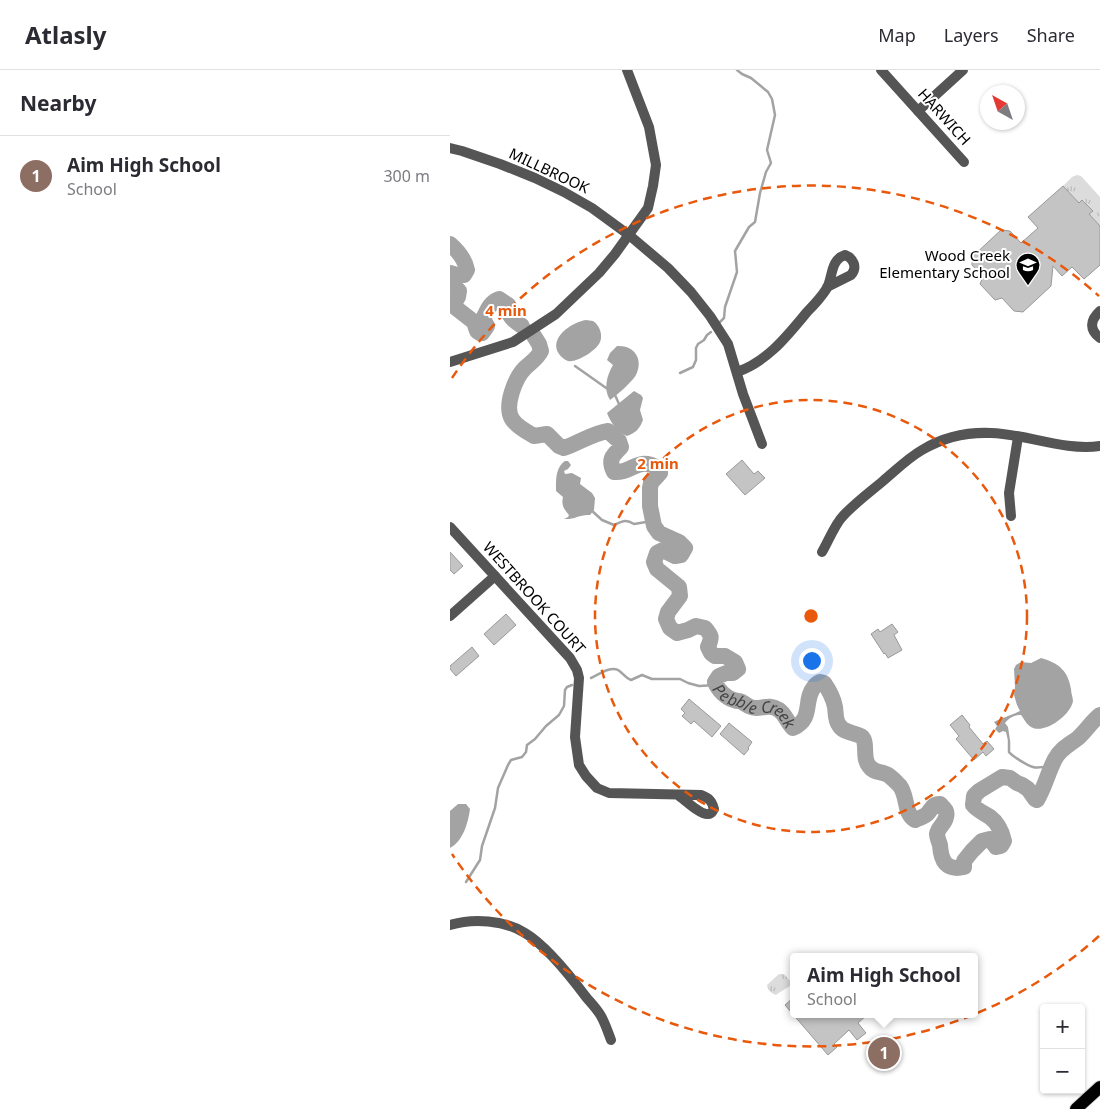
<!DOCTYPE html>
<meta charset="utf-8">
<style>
:root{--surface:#fff;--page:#f2f2f3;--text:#2b2b33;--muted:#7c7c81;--line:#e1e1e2;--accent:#0b8043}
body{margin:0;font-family:"Noto Sans",sans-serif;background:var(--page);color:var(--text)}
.controls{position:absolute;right:15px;bottom:15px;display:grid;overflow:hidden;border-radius:5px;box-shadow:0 1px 4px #0004}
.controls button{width:45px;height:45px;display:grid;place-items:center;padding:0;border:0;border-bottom:1px solid var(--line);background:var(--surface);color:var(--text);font:25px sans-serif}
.compass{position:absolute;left:530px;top:15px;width:45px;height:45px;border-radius:50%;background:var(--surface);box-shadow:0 1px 4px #0004;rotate:320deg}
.you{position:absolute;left:361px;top:590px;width:18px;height:18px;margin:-12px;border:4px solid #fff;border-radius:50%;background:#1a73e8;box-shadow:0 0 0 8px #1a73e833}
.badge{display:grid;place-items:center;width:32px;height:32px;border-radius:50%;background:var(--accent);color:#fff;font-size:16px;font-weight:700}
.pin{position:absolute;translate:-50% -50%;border:2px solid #fff;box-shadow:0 1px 5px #0006}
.popup{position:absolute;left:340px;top:883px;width:188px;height:65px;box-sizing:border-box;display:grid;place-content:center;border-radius:5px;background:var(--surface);filter:drop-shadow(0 1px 4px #0005);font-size:16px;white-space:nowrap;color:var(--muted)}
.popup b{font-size:19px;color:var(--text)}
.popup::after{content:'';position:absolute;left:50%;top:100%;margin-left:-10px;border:10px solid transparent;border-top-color:var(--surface)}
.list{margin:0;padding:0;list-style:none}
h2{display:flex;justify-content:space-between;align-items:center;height:65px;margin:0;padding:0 20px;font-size:21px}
h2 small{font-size:16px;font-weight:400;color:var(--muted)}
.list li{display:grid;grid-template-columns:32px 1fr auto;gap:15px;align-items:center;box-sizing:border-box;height:80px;padding:0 20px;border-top:1px solid var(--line)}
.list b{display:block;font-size:19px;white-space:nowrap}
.list p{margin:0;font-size:16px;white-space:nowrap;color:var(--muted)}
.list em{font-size:16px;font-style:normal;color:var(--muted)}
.map{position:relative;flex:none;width:650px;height:1039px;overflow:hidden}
header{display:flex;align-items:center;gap:30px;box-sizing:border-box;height:70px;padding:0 25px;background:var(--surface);border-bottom:1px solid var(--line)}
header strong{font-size:24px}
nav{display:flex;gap:28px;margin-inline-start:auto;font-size:18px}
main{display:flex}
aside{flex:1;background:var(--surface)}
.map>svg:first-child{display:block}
</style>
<header>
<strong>Atlasly</strong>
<nav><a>Map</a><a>Layers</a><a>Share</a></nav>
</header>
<main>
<aside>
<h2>Nearby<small></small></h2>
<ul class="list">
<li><span class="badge" style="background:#8d6e63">1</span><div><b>Aim High School</b><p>School</p></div><em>300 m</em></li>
</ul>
</aside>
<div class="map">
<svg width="650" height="1039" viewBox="0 0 650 1039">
<defs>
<pattern id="park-tufts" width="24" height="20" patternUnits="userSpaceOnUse" patternTransform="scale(1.25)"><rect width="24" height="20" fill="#dcdcdc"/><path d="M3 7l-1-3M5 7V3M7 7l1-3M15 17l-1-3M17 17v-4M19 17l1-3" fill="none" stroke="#bbb"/></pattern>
</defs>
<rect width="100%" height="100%" fill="#fff"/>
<g fill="url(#park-tufts)">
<path d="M627 105 631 106 650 127V156L639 144 642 140 633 130 629 133 613 116 622 107Z"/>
<path d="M329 904H334L341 912V915C336 919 331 921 326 925 321 923 318 921 317 915Z"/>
</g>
<g fill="#a3a3a3">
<path d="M136 250C136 250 143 251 143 251 150 255 153 266 150 272 147 280 127 293 118 291 115 290 111 287 109 284 98 268 122 252 136 250Z"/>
<path d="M167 276C184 275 194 289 186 305 181 313 167 325 160 330 153 319 157 305 163 295L157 290 160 283Z"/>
<path d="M184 321 191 325 193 328 190 340 193 350C190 358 186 363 177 366 167 362 161 353 157 343Z"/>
<path d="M115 391H118L121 395 118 399 114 401 115 404 122 403 131 408 130 414 142 423 145 428 144 440 140 445C130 444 124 450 114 449L118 447 119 445C114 439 111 435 113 427L106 421C106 411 105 398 115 391Z"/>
<path d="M591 588C609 593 618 601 621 619 621 623 623 628 623 631 621 645 594 665 581 657 577 655 574 649 571 645 564 645 560 647 555 653L558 657 560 670 558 671 556 662 553 661 549 663 545 659 547 656 544 652C549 649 564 644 570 641L567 635 564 625 565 617 564 599 566 595 571 592 581 593Z"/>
<path d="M8 734H16L20 739C18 753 13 771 0 778V741Z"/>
</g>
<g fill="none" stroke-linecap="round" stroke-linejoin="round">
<g stroke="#a3a3a3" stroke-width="2.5">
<path d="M270 252 274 248 275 237 287 202 285 181 299 157 305 152 310 123 316 102 321 93 317 80 325 45 322 29 318 22 301 8 292 4 287 0"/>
<path d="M125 296 159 320"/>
<path d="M230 303 243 297 246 290V278L248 274 254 270 257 265 261 262"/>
<path d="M165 325 169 334V336"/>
<path d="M164 366 168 358"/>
<path d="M141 440 152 450 164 455C173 451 176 449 184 454L202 451"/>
<path d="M141 608C148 605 160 596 168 600 173 603 175 608 181 610L192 605 202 609H230L238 613 249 616 266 615"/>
<path d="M559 671V682C562 686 578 696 583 697 589 699 597 696 602 695"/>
<path d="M16 812 30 790 32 776 45 738 48 718 58 695 61 690 72 687 76 682 77 675 85 669 96 656 109 645 114 636 115 620 117 617 122 615"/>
</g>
<g stroke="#a3a3a3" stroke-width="16">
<path d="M0 174C8 181 15 189 17 200L14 205H7L0 203"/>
<path d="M0 216 6 218 9 221 8 227 5 232 6 238 24 252 27 261 30 263H32L37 256 33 249C37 241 40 232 49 229L58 235C58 247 63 250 72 256"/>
<path id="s1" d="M84 266 89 274 91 281C87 289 81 292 75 298 65 308 54 336 62 349 66 356 77 362 84 366L97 364 109 376 114 378C129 373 143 363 158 361L169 371 171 377C162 386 158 390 164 402 183 404 186 386 208 398L210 403 201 413 200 418V436L204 456 209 463 229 472 235 478 231 485 225 486 213 480 207 483 204 492 207 499 229 517 230 526 218 542 216 549 220 558 227 563 238 560 246 556 255 558C262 566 262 567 258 577L261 583 265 586H275L285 592 288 599 283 603H276L269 606 265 612C268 620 276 628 284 630 289 632 288 630 292 632 297 635 300 638 306 638 314 638 320 634 329 640 335 644 337 652 343 658 364 649 353 630 364 617 365 615 368 613 370 612L374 613C379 620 383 627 385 637 386 643 385 650 389 655 394 664 406 662 412 667 418 673 412 688 419 696 424 703 429 701 436 704 441 706 446 712 450 716 458 727 454 744 465 750 469 748 474 747 477 744 482 739 482 734 490 734 494 738 498 741 496 747 495 754 488 757 487 764 487 767 489 772 490 775 491 791 496 801 514 797V791L522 781 532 771 540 769 546 777 551 776 554 771C552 762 548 753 540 747 534 743 528 741 523 735L524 726 529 721 552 707 560 708 567 713 572 715 578 719 585 729 587 730C595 717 598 702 605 689 610 679 619 675 628 668 636 661 642 651 650 645"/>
</g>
</g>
<g fill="#c4c4c4" stroke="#999">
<path d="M613 116 629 133 632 130 643 141 639 144 650 156V195L634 209 622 197 612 206 603 196 601 216 573 242 564 241 552 228 545 230 530 214 533 207 522 195V187L551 160 560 161 571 173 588 158 578 147Z"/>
<path d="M292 390 304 404 308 401 315 408 295 425 276 404Z"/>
<path d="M0 482 13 496 4 504 0 500Z"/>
<path d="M56 544 66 555 44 575 34 564Z"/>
<path d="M442 554 448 562 444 565 452 580 438 588 435 583 434 584 421 564 428 559 430 562Z"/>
<path d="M22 577 29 586 6 606 0 599V596Z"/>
<path d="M239 629 271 656 262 667 244 651 241 654 232 646 235 643 231 639Z"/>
<path d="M512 645 520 655 519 657 533 674 537 671 544 679 536 686 533 682 524 690 506 669 509 666 500 655Z"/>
<path d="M279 653 302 672 298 678 299 679 294 685 270 664Z"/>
<path d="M344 927V944H418L408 953 416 963 407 970 399 960 384 974 387 977 378 985 335 935Z"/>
</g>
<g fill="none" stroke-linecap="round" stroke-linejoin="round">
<defs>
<path id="major" d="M626 1039 650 1017"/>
</defs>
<use href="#major" stroke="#dbdbdb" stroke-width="14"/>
<g stroke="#555" stroke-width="10">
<path d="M431 0 514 92"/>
<path d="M468 41 513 0"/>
<path d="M0 78 12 81 50 94 85 108 114 122 142 138 179 165 218 198 241 222 260 246 278 274 293 324 312 374"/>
<path d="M650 241C640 250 639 260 650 268"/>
<path d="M0 292 63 272 106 244 149 203 165 184 198 138 203 116 206 95 199 57 177 0"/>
<path d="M287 302C318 291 337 266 357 242 364 235 372 226 377 218 383 207 380 190 395 185 403 188 408 197 401 205L377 217"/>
<path d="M561 446 559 423 568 367"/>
<path d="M0 457 120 588 127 600 129 608 125 667 129 695 136 706 147 718 159 723 251 725C259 728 262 731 264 739 262 742 262 744 258 744 250 745 234 729 228 725"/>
<path d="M372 482C378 472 385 454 393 446 405 433 420 422 433 411 445 401 458 388 472 380 492 368 517 362 541 363 577 364 613 381 650 376"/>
<path d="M0 546 45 506"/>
<path d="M0 855C23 848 54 850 75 863 97 876 121 907 136 927 141 933 147 939 151 946 155 953 158 962 161 970"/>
</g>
<use href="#major" stroke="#000" stroke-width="12"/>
</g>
<g fill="none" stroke="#e8590c" stroke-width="2.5" stroke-dasharray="9 6">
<circle cx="361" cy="546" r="216"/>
<path d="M649 866A431 431 0 0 1 2 784M2 308A431 431 0 0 1 649 226"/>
</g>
<defs>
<symbol id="school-pin" viewBox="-11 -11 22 30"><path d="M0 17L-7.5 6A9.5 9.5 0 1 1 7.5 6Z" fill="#000" stroke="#fff"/><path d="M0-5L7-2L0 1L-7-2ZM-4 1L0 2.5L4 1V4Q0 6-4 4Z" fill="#fff"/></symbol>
</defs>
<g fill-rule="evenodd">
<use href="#school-pin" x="564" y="181" width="28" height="38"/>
</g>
<g text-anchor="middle" stroke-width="4" stroke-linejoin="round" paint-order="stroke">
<g font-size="15" fill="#000" stroke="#fff">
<text transform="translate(494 47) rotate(48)" y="5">HARWICH</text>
<text transform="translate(99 101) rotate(25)" y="5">MILLBROOK</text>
<text transform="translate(84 528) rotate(48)" y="5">WESTBROOK COURT</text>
</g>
<g font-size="15" fill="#000" stroke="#fff" text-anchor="end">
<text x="560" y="191">Wood Creek<tspan x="560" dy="17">Elementary School</tspan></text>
</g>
<g font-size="16" font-style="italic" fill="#444" stroke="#fff">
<text dy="6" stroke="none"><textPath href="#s1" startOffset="708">Pebble Creek</textPath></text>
</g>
</g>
<circle cx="361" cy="546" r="8" fill="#e8590c" stroke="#fff" stroke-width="2.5"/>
<g font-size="15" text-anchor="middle" font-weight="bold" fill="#e8590c" stroke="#fff" stroke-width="4" stroke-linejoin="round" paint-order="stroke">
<text x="56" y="246">4 min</text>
<text x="208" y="399">2 min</text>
</g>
</svg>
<div class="controls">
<button>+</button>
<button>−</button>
</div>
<svg class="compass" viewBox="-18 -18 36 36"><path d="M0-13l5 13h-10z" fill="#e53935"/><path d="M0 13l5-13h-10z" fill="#7c7c81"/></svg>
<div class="you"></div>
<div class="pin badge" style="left:434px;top:983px;background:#8d6e63">1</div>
<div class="popup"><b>Aim High School</b>School</div>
</div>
</main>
